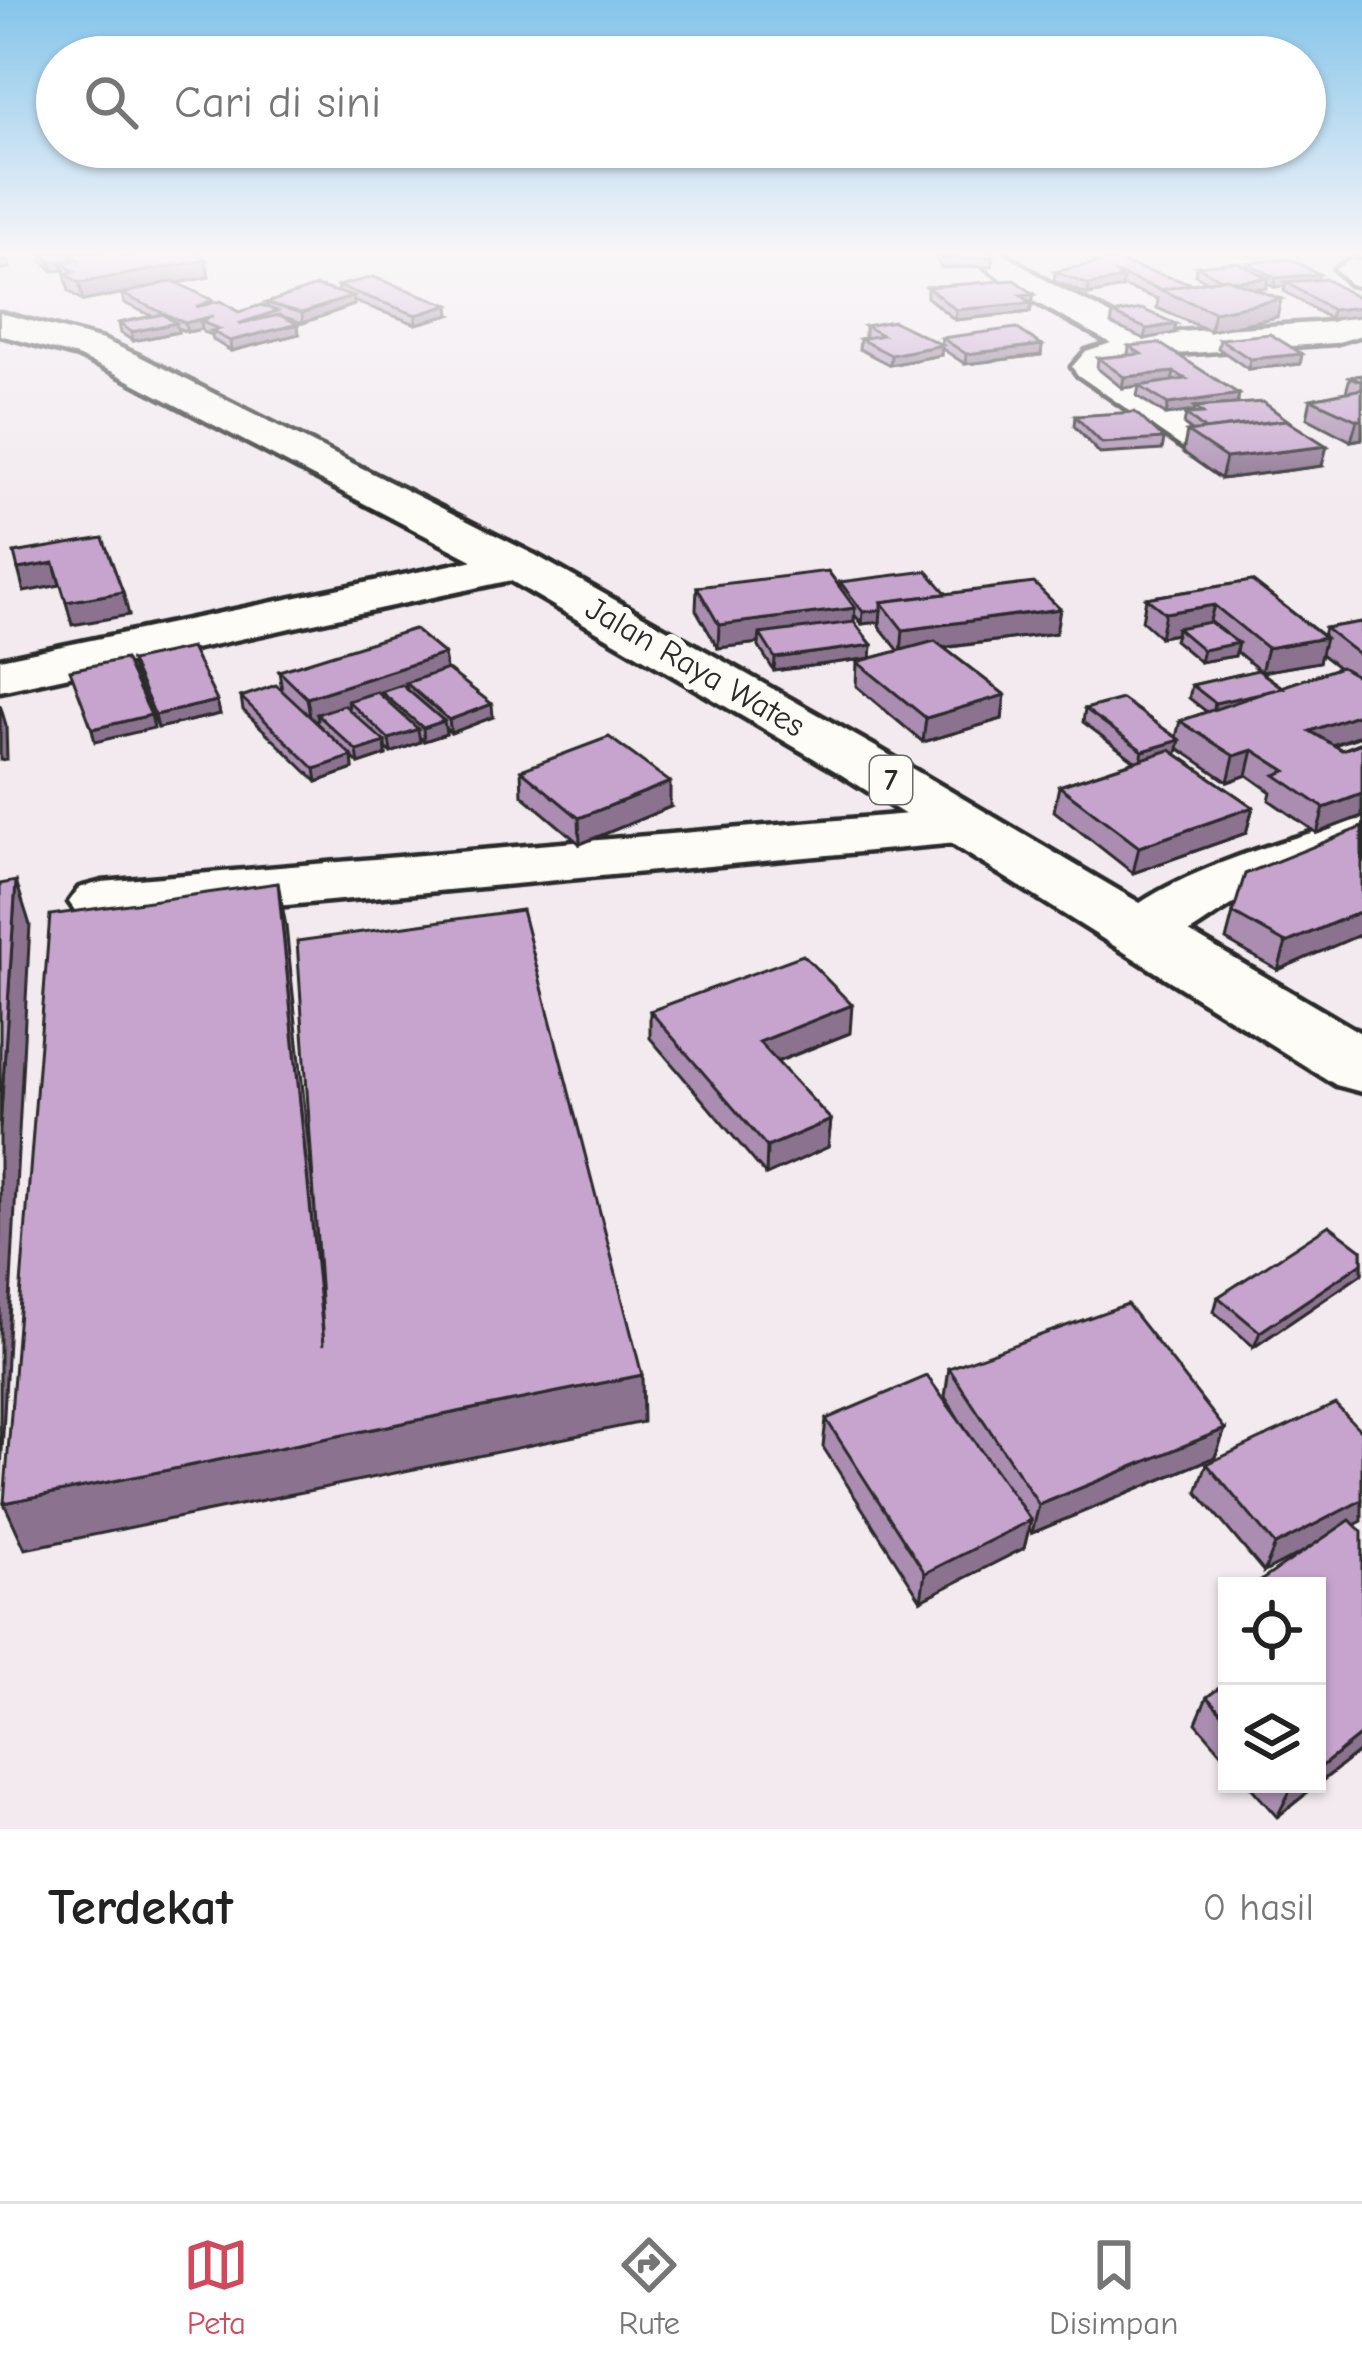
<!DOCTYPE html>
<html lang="id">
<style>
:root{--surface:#fff;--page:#f2f2f2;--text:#222;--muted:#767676;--line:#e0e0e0;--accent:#d1495b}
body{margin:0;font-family:"Comic Neue",sans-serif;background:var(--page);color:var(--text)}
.controls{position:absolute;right:36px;bottom:36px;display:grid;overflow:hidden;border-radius:0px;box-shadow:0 3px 9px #0004}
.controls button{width:108px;height:108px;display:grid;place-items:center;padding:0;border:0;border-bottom:3px solid var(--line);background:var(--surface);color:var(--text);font:60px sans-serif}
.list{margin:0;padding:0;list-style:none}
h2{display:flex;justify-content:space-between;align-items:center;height:156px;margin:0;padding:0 48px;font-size:51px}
h2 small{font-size:39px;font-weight:400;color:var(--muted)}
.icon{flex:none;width:66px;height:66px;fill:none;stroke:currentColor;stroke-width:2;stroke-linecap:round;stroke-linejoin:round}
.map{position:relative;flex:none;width:1362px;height:1829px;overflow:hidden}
.search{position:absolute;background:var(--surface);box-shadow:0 3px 9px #0004;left:36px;right:36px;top:36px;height:132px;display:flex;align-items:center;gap:30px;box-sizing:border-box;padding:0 42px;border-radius:66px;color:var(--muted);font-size:45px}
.sheet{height:372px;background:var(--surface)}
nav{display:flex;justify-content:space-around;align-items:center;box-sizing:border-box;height:168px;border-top:3px solid var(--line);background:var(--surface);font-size:33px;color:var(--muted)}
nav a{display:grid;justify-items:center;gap:6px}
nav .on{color:var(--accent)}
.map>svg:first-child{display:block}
</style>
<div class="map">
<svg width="1362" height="1829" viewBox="0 0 1362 1829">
<rect width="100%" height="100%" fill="#f2eaef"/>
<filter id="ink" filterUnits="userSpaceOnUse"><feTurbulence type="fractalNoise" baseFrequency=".00833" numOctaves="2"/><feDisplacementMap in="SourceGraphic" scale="24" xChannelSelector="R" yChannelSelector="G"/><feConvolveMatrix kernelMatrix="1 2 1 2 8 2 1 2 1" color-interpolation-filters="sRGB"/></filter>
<g filter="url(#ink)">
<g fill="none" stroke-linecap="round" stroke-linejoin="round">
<defs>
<g id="minor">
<path d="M966 252H1003L1048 282 1148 334 1331 322 1362 312V335L1335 343 1146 356 1115 366 1218 433 1224 442 1218 451 1203 454 1188 451 1078 375 1072 367 1086 351 1111 343 1024 296Z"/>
<path d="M1351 259 1362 262V287L1350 284 1335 269Z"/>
<path d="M518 551 535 555 542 565 535 575 0 691V659Z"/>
<path d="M968 809 990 814 999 827 990 840 102 922 79 916 69 902 79 888 102 882Z"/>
<path d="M1362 819V859C1324 872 1282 882 1245 898 1201 919 1170 960 1118 947L1109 932C1144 879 1299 835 1362 819Z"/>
</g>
<path id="highway" d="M0 313 103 340 137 355 535 555 874 746 1362 1034V1092L1336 1085 834 770 501 575 111 371 77 356 0 335Z"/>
</defs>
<use href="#minor" stroke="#2b2b2b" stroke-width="9"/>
<use href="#highway" stroke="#2b2b2b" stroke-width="9"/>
<use href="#minor" fill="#fdfcf7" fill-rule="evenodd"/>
<use href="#highway" fill="#fdfcf7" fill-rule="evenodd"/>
</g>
<g fill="#aa8db1" stroke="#2b2b2b" stroke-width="3" fill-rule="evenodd">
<path d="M41 252 206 260 209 277 176 283 212 300V303L239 312 267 307 266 303 339 292 338 286 450 315 416 324 353 301 354 305 303 323 284 317 299 334 231 351 213 340 212 335 203 332 202 329 187 332 177 328 178 332 133 341 121 333 119 323 152 316 124 303 122 294 129 292 83 301 69 291 64 270 53 271 42 260Z"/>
<path d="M933 252H989L993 257 992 266 942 268 933 256Z"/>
<path d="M1111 260 1192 284 1207 281 1195 275 1197 266 1247 267 1248 263 1317 280 1362 300 1330 319 1284 291 1285 286 1274 287 1267 283 1266 288 1254 289 1281 299 1277 317 1210 331 1157 308 1158 299 1122 286V288L1088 295 1054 281 1055 272Z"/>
<path d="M927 287 1034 294 1030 312 955 320 927 297Z"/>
<path d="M1113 314 1174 333 1145 339 1111 324Z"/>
<path d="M865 326 941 345 942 338 1042 345 1041 355 965 364 941 348V355L890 365 859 349 860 339 868 338 865 336Z"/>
<path d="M1220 339 1302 354 1300 364 1248 369 1218 348Z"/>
<path d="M1129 346 1239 394 1237 404 1322 466 1221 479 1183 452 1187 432 1192 431 1184 425 1186 414H1194V411L1166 415 1137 396 1139 386 1122 388 1097 368 1098 358 1128 355Z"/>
<path d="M1362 375V439L1351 441 1307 418 1311 399 1346 392 1350 377Z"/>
<path d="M1075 416 1164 439 1162 450 1100 454 1074 426Z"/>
<path d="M1252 581 1323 636 1325 628 1362 622V736L1334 745 1342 750 1362 742V816L1317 833 1269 800 1271 792 1247 775 1228 782 1178 748 1176 754 1253 807 1246 833 1133 873 1054 811 1059 786 1135 761 1083 722 1085 709 1176 737 1180 721 1207 712 1189 698 1192 685 1259 670 1236 651 1235 656 1200 662 1174 640 1176 634 1160 637 1142 621 1146 598ZM1321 654 1339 668 1282 687 1261 672 1319 662Z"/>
<path d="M840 582 947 594 1056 633 944 648 1005 695 1002 719 923 742 856 686 857 662 899 651 879 626 880 622 862 624 854 614V622L872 645 871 658 774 671 759 647V643L718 648 696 610 697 587H840Z"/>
<path d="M444 654 446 670 493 717 451 733 445 728 446 734 424 741 419 737 420 742 391 753 385 748 386 755 359 764 352 757 353 769 317 782 243 710 241 697 282 691 279 671Z"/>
<path d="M131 661 217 701 220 714 158 728 134 674Z"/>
<path d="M521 770 670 807 580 844 522 795Z"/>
<path d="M1362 827 1278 970 1226 940 1233 913Z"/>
<path d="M650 1011 850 1033 777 1062 831 1120 828 1147 766 1175 650 1038Z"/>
<path d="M1362 1250V1274L1254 1347 1214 1312 1218 1297Z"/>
<path d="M949 1368 1225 1429 1215 1457 1032 1533 1029 1528 1024 1548 921 1600 823 1447 826 1419 967 1432 945 1397Z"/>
<path d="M1207 1464 1355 1525 1362 1749 1277 1817 1248 1784H1317L1302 1552 1264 1572 1197 1492Z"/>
<path d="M1227 1683V1759L1196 1723 1207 1697Z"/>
</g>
<g fill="#8b7390" stroke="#2b2b2b" stroke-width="3">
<path d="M7 259 10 268 0 270V260Z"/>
<path d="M71 259 73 268 62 263 64 270 53 271 51 262Z"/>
<path d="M206 260 209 277 83 301 79 283Z"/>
<path d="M1319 274 1316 283 1286 282 1285 286 1274 287 1276 278Z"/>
<path d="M1268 278 1266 288 1225 291 1227 282Z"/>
<path d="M1123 279 1122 288 1088 295 1089 285Z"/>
<path d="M1034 294 1030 312 955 320 956 310Z"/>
<path d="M353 296 354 305 303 323 302 313Z"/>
<path d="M1281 299 1277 317 1210 331 1214 312Z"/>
<path d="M449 305 450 315 416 324V315Z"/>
<path d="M1362 307V316L1330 319 1332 310Z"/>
<path d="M213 316 201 322 202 329 187 332 185 323Z"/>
<path d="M176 323 178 332 133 341 131 332Z"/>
<path d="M298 324 299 334 231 351 230 341Z"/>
<path d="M1176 324 1174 333 1145 339 1147 329Z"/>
<path d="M942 345 941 355 890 365 891 355Z"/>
<path d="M1042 345 1041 355 965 364 966 354Z"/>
<path d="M1302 354 1300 364 1248 369 1250 359Z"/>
<path d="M1174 372 1172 382 1122 388 1124 377Z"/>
<path d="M1239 394 1237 404 1195 407 1194 411 1166 415 1168 404Z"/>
<path d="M1357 420H1362V439L1351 441Z"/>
<path d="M1327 446 1322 466 1221 479 1226 458Z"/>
<path d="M54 563 60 585 24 592 18 569Z"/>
<path d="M123 592 129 615 72 625 66 602Z"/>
<path d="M1214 605 1208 628H1177L1176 634 1160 637 1165 613Z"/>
<path d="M855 608 853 631 760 634 759 643 718 648 719 625Z"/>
<path d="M1060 609 1056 633 901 653 903 630Z"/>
<path d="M881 610 880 622 862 624 863 612Z"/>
<path d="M1325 638 1319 662 1261 672 1267 648Z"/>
<path d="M1238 643 1235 656 1200 662 1203 650Z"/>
<path d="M872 645 871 658 774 671 775 658Z"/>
<path d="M444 654 447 678 406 683 407 691 381 692 382 699 348 701 349 710 317 714 318 720 311 723 307 698Z"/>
<path d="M1283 688 1212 716 1215 703Z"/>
<path d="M1005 695 1002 719 923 742 926 718Z"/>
<path d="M217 701 220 714 158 728 155 715Z"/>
<path d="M492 704 493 717 451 733 449 720Z"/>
<path d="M0 705 6 725 7 759 0 760Z"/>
<path d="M1362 713 1361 735 1303 755 1310 731Z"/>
<path d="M151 715 154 728 95 742 92 729Z"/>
<path d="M444 721 446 734 424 741 423 728Z"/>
<path d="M418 729 420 742 391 753 389 739Z"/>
<path d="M1180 740 1177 753 1140 765 1143 751Z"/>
<path d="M385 742 386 755 359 764 357 751Z"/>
<path d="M1253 750 1247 775 1228 782 1234 756Z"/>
<path d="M352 756 353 769 317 782 315 769Z"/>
<path d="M670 782V807L580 844 579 818Z"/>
<path d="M1362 794V816L1317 833 1324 808Z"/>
<path d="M1253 807 1246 833 1133 873 1139 847Z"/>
<path d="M16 881 30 925 0 1490V1128Z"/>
<path d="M278 883 286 926 334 1391 324 1345Z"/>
<path d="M1362 911V934L1278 970 1286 943Z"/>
<path d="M852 1005 850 1033 758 1069 759 1042Z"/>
<path d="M831 1120 828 1147 766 1175 767 1147Z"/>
<path d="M1362 1263V1274L1254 1347 1260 1332Z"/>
<path d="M642 1375 643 1422 25 1549 4 1503Z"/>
<path d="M1225 1429 1215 1457 1032 1533 1039 1505Z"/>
<path d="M1362 1500V1521L1264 1572 1275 1545Z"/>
<path d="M1031 1520 1024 1548 921 1600 925 1573Z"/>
<path d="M1362 1734V1749L1277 1817 1290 1791 1299 1784H1317V1770Z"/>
</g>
<g fill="#c6a4ce" stroke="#2b2b2b" stroke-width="3">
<path d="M41 252H78L70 254 71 259 51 262Z"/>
<path d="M78 252H117L125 257 151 252H194L206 260 79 283 66 274 75 272 62 263 79 260 70 254Z"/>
<path d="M938 252H989L993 257 943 259Z"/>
<path d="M1290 259 1319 274 1276 278 1248 263Z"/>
<path d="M1111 260 1192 284 1161 290 1113 272 1123 279 1089 285 1055 272Z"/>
<path d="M1237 262 1268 278 1235 281 1226 278 1221 279 1197 266Z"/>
<path d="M373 277 449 305 416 315 338 286Z"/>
<path d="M1226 278 1281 299 1214 312 1160 290Z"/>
<path d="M1325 279 1362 300V307L1332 310 1286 282Z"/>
<path d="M1014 280 1034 294 1021 295 1032 303 956 310 927 287Z"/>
<path d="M173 281 212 300 196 307 220 301 239 312 261 305 277 311 238 324 279 315 298 324 230 341 211 331 219 329 201 322 213 316 185 323 122 294Z"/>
<path d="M316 286 353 296 302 313 266 303Z"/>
<path d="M1142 309 1176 324 1147 329 1113 314Z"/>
<path d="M163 314 176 323 131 332 119 323Z"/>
<path d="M893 321 942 345 891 355 860 339 882 335 865 326Z"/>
<path d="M1016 328 1042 345 966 354 942 338Z"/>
<path d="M1270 334 1302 354 1250 359 1220 339Z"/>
<path d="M1159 343 1239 394 1168 404 1139 386 1186 379 1174 372 1124 377 1098 358 1141 354 1129 346Z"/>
<path d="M1362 375V382L1350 377Z"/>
<path d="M1362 389V420H1357L1311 399Z"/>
<path d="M1263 402 1293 424 1286 420 1205 430 1186 414 1203 413 1195 407Z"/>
<path d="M1135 412 1164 439 1102 443 1075 416Z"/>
<path d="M1286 420 1327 446 1226 458 1187 432Z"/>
<path d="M103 538 123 592 66 602 54 563 18 569 14 553Z"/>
<path d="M828 571 855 608 719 625 697 587Z"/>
<path d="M927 571 947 594 881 602V610L863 612 840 582Z"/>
<path d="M1252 581 1325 638 1267 648 1214 605 1165 613 1146 598Z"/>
<path d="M1034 583 1060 609 903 630 881 602Z"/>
<path d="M854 622 872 645 775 658 760 634Z"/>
<path d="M1210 622 1238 643 1203 650 1177 628Z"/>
<path d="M1362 622V657L1325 628Z"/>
<path d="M414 629 444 654 307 698 279 671Z"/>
<path d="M935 641 1005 695 926 718 857 662Z"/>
<path d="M191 648 217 701 155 715 131 661Z"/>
<path d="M125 659 151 715 92 729 70 670Z"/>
<path d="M1341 667 1362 679V713L1310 731 1342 750 1362 743V794L1324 808 1275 775 1286 771 1253 750 1234 756 1180 721Z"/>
<path d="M447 669 492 704 449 720 406 683Z"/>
<path d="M1258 670 1283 688 1215 703 1192 685Z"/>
<path d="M276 685 352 756 315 769 241 697Z"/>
<path d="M402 685 444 721 423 728 381 692Z"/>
<path d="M377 692 418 729 389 739 348 701Z"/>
<path d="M1122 699 1180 740 1143 751 1085 709Z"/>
<path d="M344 705 385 742 357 751 317 714Z"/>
<path d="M609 737 670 782 579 818 521 770Z"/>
<path d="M1170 750 1253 807 1139 847 1059 786Z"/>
<path d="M1362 827V911L1286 943 1233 913 1245 874Z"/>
<path d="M16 881 0 1128V884Z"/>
<path d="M278 883 324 1345 297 941 522 910 642 1375 4 1503 50 915Z"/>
<path d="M803 955 852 1005 759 1042 831 1120 767 1147 650 1011Z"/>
<path d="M1329 1225 1362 1250V1263L1260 1332 1218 1297Z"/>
<path d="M1127 1304 1225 1429 1039 1505 949 1368Z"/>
<path d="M927 1376 1031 1520 925 1573 826 1419Z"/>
<path d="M1335 1404 1362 1432V1500L1275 1545 1207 1464Z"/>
<path d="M1350 1520 1362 1532V1734L1317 1770V1586H1253Z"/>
<path d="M1227 1682V1719L1207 1697Z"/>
<path d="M1283 1784H1299L1290 1791Z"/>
</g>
</g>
<linearGradient id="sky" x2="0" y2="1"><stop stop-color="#84c4ea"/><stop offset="0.5" stop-color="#f9f6f8"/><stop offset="1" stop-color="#f9f6f8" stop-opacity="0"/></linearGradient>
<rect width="1362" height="508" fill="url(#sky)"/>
<g text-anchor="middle" stroke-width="12" stroke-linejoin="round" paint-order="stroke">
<rect fill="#fdfcf7" stroke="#6a6a68" stroke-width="3" x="870" y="756" width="42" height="48" rx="9"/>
<g font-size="30" font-weight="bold" fill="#2b2b2b">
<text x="891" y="790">7</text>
</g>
<g font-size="33" fill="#2b2b2b" stroke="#fdfcf7">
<text transform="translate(696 666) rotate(30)" y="12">Jalan Raya Wates</text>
</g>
</g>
</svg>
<div class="controls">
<button><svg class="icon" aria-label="locate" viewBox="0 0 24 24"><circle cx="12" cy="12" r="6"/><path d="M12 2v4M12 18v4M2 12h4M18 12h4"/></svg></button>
<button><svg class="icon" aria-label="layers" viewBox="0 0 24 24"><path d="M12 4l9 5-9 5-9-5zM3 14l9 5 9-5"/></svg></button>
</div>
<div class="search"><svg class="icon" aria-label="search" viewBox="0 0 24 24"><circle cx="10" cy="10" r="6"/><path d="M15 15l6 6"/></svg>Cari di sini</div>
</div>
<section class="sheet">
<h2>Terdekat<small>0 hasil</small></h2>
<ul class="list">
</ul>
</section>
<nav>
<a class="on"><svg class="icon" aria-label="map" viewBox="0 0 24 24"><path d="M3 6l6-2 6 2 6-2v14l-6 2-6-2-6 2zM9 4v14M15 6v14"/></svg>Peta</a>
<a><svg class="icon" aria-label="directions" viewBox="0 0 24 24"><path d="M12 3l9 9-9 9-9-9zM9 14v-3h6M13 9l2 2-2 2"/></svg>Rute</a>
<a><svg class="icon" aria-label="saved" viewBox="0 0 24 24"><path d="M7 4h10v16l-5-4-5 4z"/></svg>Disimpan</a>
</nav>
